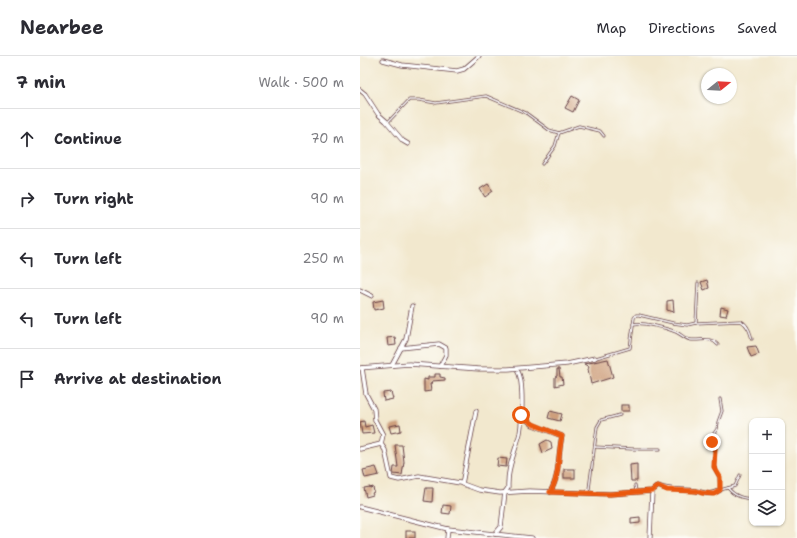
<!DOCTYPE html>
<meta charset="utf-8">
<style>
:root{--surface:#fff;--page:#f2f2f3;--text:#2b2b33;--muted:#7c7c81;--line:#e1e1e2}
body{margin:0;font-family:"Shantell Sans",sans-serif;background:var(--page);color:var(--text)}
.controls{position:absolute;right:12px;bottom:12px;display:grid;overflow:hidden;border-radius:8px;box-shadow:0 1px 3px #0004}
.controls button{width:36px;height:36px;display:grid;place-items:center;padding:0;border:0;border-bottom:1px solid var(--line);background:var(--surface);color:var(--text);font:20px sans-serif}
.compass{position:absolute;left:341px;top:12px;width:36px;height:36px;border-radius:50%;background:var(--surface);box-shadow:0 1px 3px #0004;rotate:72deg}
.stop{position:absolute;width:12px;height:12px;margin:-9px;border:3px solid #ea580c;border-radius:50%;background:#fff}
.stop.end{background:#ea580c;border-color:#fff;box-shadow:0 1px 4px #0008}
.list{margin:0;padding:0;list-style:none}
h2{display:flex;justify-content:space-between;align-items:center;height:52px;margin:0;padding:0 16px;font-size:17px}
h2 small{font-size:13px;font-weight:400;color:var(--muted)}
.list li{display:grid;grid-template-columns:26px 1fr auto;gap:12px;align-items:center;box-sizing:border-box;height:60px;padding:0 16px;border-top:1px solid var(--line)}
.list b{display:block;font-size:15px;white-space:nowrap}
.list em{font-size:13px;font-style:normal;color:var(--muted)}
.icon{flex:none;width:22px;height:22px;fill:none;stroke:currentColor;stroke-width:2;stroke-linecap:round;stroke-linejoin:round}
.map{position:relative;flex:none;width:437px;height:482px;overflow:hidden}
header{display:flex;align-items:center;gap:24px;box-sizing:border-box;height:56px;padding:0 20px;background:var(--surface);border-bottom:1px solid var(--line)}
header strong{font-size:19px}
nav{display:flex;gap:22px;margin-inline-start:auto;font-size:14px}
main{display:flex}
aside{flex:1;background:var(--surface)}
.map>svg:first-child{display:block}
</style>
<header>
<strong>Nearbee</strong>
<nav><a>Map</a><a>Directions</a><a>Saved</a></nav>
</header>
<main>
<aside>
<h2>7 min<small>Walk · 500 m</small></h2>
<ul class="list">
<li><svg class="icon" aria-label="ahead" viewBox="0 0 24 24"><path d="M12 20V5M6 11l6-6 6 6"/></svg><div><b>Continue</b></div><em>70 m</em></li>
<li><svg class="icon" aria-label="right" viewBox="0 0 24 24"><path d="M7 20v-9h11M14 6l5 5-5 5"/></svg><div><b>Turn right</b></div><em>90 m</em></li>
<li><svg class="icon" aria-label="left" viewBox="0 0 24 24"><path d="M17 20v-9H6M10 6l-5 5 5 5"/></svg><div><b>Turn left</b></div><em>250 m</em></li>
<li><svg class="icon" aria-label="left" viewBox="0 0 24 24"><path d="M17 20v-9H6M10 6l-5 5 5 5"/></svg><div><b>Turn left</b></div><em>90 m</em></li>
<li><svg class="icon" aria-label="arrive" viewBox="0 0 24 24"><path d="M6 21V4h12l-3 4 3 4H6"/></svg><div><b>Arrive at destination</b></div></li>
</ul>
</aside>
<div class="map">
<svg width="437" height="482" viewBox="0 0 437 482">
<rect width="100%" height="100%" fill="#fdfcf7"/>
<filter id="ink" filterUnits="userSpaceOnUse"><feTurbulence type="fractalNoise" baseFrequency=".025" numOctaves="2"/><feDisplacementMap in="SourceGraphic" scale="8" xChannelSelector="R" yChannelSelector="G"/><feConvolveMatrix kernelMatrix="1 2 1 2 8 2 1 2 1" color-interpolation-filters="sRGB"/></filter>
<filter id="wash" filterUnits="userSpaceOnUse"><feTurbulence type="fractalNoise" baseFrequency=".012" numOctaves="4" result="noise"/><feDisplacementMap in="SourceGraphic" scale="16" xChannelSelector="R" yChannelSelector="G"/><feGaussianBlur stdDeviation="0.9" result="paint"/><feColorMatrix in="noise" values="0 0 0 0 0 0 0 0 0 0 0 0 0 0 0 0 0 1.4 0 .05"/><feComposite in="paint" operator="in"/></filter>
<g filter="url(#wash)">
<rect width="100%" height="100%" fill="#f2e8ce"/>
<g id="blocks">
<g fill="#ce9f7c">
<path d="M212 40 219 44 213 56 205 52Z"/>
<path d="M128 128 133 135 125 141 120 133Z"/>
<path d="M347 224 349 232 344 234 341 226Z"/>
<path d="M23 244 24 252 14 254 13 246Z"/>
<path d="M313 244 314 256 307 254V245Z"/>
<path d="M361 251 368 253 366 260 360 259Z"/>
<path d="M35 281 36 289 28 290 27 282Z"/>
<path d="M396 290 399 298 391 301 387 291Z"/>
<path d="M248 303 253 321 231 328 228 313 229 311 224 308Z"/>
<path d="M197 313H199L200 321H202L203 328 195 330V321L197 320Z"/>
<path d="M75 318H80V321L85 322V324L72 325 71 328H70L71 335 64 336V323L68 324V321H75Z"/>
<path d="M31 336 33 343 24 345 23 337Z"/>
<rect x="261" y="349" width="8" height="6"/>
<path d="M190 355 202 358 200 365 188 362Z"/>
<path d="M4 365 5 371 12 369 14 377 2 378 0 366Z"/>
<path d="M40 368 41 375 31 377 29 370Z"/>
<path d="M187 384 191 386 192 393 183 397 180 388Z"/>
<path d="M35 389H42L44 406 42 419 33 418 34 411H38Z"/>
<path d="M138 402 147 403 146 411 137 410Z"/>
<path d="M277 408V425H271L270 409Z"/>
<path d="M16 411 19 419 5 422 3 414Z"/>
<rect x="204" y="413" width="11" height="9"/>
<path d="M10 431V432L13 431 14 436 12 437 13 439 6 441 4 432Z"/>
<path d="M66 432H73L72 446 64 445Z"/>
<path d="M83 449 91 450 90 458 82 457Z"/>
<path d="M280 461V467L271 468V462Z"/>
<rect x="46" y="475" width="9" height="7"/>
</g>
</g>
</g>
<g filter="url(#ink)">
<use href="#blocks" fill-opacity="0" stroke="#633d43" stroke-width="1"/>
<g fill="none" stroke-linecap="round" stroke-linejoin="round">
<defs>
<g id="lane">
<path d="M28 66 49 44H59L76 47 126 40 166 57 189 74 199 77 195 90 182 108"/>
<path d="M199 77 219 70 240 75 244 80"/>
<path d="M336 267 338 227"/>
<path d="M273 268C283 266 306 272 316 276 321 278 326 284 332 284 342 285 350 280 358 289"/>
<path d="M236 302 270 292 274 262 276 259H279L313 267 327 269 336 267 381 265C388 269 390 276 392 283"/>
<path d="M360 343 362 355 358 366 357 373 352 380V386L355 393 354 411 359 421 360 434 375 430 380 419"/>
<path d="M235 391 273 393H300"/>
<path d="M275 429 276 435"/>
<path d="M368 432C374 440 382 442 392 443"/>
<path d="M227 436 229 433 237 371 241 364 260 359"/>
</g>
<g id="street">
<path d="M23 4 42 9 97 15 104 13 119 0"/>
<path d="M0 34 5 38 18 58 26 65 43 85 48 88"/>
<path d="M0 234 12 240"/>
<path d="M41 292 79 288 86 292V299L80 310"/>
<path d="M32 309 46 283 52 250"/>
<path d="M0 312 49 308 119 313H148L207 308 235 302"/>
<path d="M2 312 6 338 14 353 15 364 23 379 21 388 25 394 31 422 39 424 59 420 100 427 119 434 140 437 169 435 250 438 292 435 298 430C313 436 322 432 336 435 347 437 349 440 360 434"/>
<path d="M161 359 173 369 202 380C198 396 200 421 190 436"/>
<path d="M0 393 21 388"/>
<path d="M102 428 116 355"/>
<path d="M0 451 88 473 172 482"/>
<path d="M135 478 141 471 145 436 148 432C147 411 155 397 160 377 162 366 164 325 158 316"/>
<path d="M87 482 88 473"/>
<path d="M290 482 292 435"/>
</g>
</defs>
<use href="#lane" stroke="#633d43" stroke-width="3"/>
<use href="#street" stroke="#633d43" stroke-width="5"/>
<use href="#lane" stroke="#fff" stroke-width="1.5"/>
<use href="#street" stroke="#fff" stroke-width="3.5"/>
</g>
</g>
<g fill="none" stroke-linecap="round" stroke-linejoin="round" filter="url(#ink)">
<path stroke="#ea580c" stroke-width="5" d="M161 359 173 368 202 380C198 396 200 422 190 436L250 438 292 435 298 430 307 434 336 435 342 437 354 438 360 434V421L354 411 355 392 352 386"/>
</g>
</svg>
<div class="controls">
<button>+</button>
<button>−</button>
<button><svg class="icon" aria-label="layers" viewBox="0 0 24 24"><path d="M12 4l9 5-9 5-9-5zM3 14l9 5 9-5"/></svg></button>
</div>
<svg class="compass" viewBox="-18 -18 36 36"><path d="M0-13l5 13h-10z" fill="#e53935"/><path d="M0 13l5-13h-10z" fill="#7c7c81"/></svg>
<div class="stop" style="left:161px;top:359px"></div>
<div class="stop end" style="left:352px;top:386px"></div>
</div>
</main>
